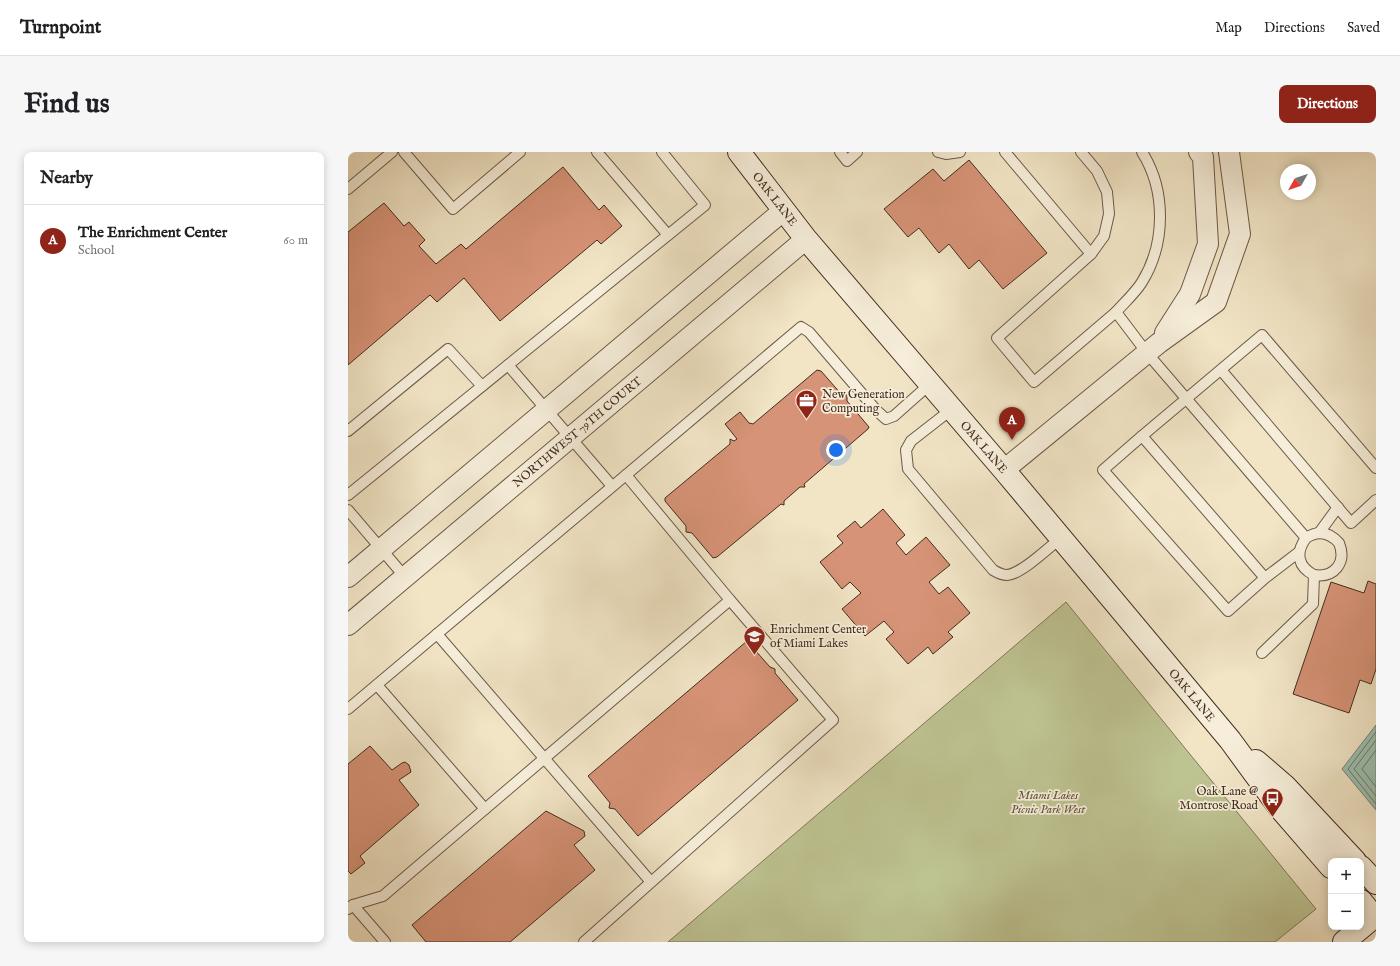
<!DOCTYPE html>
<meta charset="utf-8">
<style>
:root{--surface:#fff;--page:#f6f6f6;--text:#202124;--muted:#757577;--line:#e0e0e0;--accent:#8f2418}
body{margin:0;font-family:"IM FELL English",serif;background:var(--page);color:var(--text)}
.controls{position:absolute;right:12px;bottom:12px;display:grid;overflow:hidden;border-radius:8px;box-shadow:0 2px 10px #0003}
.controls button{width:36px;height:36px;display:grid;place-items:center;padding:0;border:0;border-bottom:1px solid var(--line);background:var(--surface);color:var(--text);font:20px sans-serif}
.compass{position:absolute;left:932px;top:12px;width:36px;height:36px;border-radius:50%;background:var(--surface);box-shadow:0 2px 10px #0003;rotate:230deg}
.you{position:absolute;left:488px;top:298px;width:14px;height:14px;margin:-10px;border:3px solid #fff;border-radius:50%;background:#1a73e8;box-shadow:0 0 0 6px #1a73e833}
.badge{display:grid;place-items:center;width:26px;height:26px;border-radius:50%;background:var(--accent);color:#fff;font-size:13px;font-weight:700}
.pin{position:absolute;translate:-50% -33px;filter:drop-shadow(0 1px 2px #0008)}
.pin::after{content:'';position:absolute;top:21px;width:14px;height:12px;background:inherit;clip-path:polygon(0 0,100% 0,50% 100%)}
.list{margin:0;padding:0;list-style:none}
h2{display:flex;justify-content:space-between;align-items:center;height:52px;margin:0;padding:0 16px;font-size:17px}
h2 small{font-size:13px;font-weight:400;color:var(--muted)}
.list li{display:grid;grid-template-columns:26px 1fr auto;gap:12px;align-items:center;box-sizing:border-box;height:72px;padding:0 16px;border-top:1px solid var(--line)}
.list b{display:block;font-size:15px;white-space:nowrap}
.list p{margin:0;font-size:13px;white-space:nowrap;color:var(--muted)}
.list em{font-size:13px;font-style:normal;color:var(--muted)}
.map{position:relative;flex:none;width:1028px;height:790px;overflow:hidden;border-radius:8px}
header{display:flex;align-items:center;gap:24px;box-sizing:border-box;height:56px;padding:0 20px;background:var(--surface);border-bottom:1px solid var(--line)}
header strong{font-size:19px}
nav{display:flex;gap:22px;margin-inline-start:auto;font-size:14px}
.intro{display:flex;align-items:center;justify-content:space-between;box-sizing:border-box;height:96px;padding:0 24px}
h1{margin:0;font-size:28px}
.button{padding:10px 18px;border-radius:8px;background:var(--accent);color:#fff;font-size:14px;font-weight:700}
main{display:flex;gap:24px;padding:0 24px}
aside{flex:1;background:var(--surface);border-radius:8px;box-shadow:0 2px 10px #0003}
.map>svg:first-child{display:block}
</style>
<header>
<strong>Turnpoint</strong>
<nav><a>Map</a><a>Directions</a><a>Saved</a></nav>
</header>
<div class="intro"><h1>Find us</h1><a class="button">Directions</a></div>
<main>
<aside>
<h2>Nearby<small></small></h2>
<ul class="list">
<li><span class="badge">A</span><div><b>The Enrichment Center</b><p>School</p></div><em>60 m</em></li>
</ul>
</aside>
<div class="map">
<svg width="1028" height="790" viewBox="0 0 1028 790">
<rect width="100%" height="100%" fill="#f1e5c6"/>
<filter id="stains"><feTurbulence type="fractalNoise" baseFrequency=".005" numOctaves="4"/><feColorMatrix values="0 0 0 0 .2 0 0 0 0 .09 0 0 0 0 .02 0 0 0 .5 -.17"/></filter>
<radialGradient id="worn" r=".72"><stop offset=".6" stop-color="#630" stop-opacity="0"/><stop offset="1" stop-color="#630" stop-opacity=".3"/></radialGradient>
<path fill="#bec392" stroke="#807858" d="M718 450 968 757 927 790H320Z"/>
<path fill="#9bbfb0" stroke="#788476" d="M1028 573V658L994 617Z"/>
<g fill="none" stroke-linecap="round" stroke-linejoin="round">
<g stroke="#6f7668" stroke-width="1">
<path d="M1028 580 1000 617 1028 652"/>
<path d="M1028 588 1006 617 1028 644"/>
<path d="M1028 598 1014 617 1028 635"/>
</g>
</g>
<g fill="#d79377" stroke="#432c1f">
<path d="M621 8 699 101 655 137 631 108 621 117 601 92 591 101 571 76 560 85 536 57 585 17 596 29Z"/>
<path d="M215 15 251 58 256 53 274 74 253 92 249 88 152 169 116 126 89 150 82 143 0 213V80L36 51 56 74 61 70 77 88 71 94 88 112 113 92 118 97Z"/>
<path d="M469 218 473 219 494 243H499V249L521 275 520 277 456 332 457 335H452L436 349V353L433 352 369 405 365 406 344 381 338 380V374L317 349V346L382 292V287L386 289 389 287 377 272 392 260 401 271 405 272Z"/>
<path d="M535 357 557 383 548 391 558 403 578 385 602 413 581 430 591 442 600 435 622 461 600 480 605 485 585 502 580 495 560 512 538 487 546 480 536 469 517 484 494 457 513 441 502 430 494 437 472 410 495 391 489 384 507 369 513 376Z"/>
<path d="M1020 429 1028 432V517L1023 532 1012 528 1001 561 945 542 983 430 1016 441Z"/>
<path d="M399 489 422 515 427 517V521L450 548 290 684 267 657 261 656 262 651 240 624Z"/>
<path d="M22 594 44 618 54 611 57 610 61 613 63 620 51 628 71 653 12 704 17 711 3 722 0 719V612Z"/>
<path d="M198 659 236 679 237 684 226 693 247 718 162 790H78L64 773Z"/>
</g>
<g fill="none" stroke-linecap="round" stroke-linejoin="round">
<defs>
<g id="lane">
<path d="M56 0 105 57 172 0"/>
<path d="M249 0 320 83"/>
<path d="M492 0 499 9 509 0"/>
<path d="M590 0 598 2 612 0"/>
<path d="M657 0 743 102"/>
<path d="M733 0 749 19 759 40 761 62 756 84 743 102 649 186 686 230 768 160"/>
<path d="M794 0C818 38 818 91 794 130 788 140 777 150 768 160L799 201 958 386C970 378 981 380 991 391 999 411 986 426 966 423 950 415 947 401 958 386"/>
<path d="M0 37 44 0"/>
<path d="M160 213 264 334"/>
<path d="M873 218 1003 371 1028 348"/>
<path d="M604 257 563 289 558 298 560 317 645 418C650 421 654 423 659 423 674 422 701 395 713 386"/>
<path d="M0 279 100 197 134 234"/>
<path d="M794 284 914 183 1028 316"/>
<path d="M0 343 357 53 314 0"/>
<path d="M0 358 57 425"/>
<path d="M971 381 990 355"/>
<path d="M917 426 880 459 755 318 794 284 917 426 951 400"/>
<path d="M89 482 278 323"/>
<path d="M914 501 965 452 966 423"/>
<path d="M29 533 137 657"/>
<path d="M0 557 89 482 303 730"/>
<path d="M5 753 37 790"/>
<path d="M0 757 5 753 35 744 382 448 278 323 453 175 461 180 528 258 538 267 546 264 582 232"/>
<path d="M236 790 485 568 382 448"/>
</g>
<g id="street">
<path d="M817 181 842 142 860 92 855 5 851 0"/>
<path d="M656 318 811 191 868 150 892 82 881 0"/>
<path d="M0 425 436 58"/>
<path d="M0 473 458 87"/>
</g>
<g id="secondary">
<path d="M391 0 458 87 656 318 882 588 931 655 983 715"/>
<path d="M908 609 937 634 1007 709"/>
<path d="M1013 715 1028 731"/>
<path d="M1013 749 1026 765"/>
<path d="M996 790 1028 763"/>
</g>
</defs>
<use href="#lane" stroke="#6e5a49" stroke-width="12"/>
<use href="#street" stroke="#6e5a49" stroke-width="22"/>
<use href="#secondary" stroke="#432c1f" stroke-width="24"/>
<use href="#lane" stroke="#f6eeda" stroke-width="10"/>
<use href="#street" stroke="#f6eeda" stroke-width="20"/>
<use href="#secondary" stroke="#f6eeda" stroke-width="22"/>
</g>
<defs>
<symbol id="office-pin" viewBox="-11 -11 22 30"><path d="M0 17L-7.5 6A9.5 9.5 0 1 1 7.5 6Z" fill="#8f2418" stroke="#f6eeda"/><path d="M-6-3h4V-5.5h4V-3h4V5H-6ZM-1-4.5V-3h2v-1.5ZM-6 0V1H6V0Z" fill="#fff"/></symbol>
<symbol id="school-pin" viewBox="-11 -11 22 30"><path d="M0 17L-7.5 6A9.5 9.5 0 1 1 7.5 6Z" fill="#8f2418" stroke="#f6eeda"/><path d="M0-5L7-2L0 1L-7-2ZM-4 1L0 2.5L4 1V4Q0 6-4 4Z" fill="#fff"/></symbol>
<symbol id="bus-pin" viewBox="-11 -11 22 30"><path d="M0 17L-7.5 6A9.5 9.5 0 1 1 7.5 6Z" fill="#8f2418" stroke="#f6eeda"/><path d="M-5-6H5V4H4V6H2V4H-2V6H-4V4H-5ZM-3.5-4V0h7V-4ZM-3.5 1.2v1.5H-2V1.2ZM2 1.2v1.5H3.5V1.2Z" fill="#fff"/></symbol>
</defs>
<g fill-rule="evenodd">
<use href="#office-pin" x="446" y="236" width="25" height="34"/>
<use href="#school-pin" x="394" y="472" width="25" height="34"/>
<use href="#bus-pin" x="912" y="634" width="25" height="34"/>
</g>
<g text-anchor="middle" stroke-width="3.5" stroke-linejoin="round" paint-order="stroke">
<g font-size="12" fill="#432c1f" stroke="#f6eeda">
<text transform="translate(427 47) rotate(52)" y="4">OAK LANE</text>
<text transform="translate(229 280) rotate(-40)" y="4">NORTHWEST 79TH COURT</text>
<text transform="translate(636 295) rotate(49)" y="4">OAK LANE</text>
<text transform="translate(844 543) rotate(50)" y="4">OAK LANE</text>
</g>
<g font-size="12" fill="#432c1f" stroke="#f6eeda" text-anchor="start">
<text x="474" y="246">New Generation<tspan x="474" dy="14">Computing</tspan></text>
<text x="422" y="481">Enrichment Center<tspan x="422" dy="14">of Miami Lakes</tspan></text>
<text x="910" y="643" text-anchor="end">Oak Lane @<tspan x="910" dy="14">Montrose Road</tspan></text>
</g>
<g font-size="12" font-style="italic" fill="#62523c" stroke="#f6eeda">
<text x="700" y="647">Miami Lakes<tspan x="700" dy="14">Picnic Park West</tspan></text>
</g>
</g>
<rect width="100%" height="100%" filter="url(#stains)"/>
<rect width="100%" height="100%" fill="url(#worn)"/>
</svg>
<div class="controls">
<button>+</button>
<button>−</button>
</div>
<svg class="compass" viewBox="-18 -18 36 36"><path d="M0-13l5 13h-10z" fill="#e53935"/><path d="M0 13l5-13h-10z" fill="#757577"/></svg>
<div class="you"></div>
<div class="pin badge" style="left:664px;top:288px">A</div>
</div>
</main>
